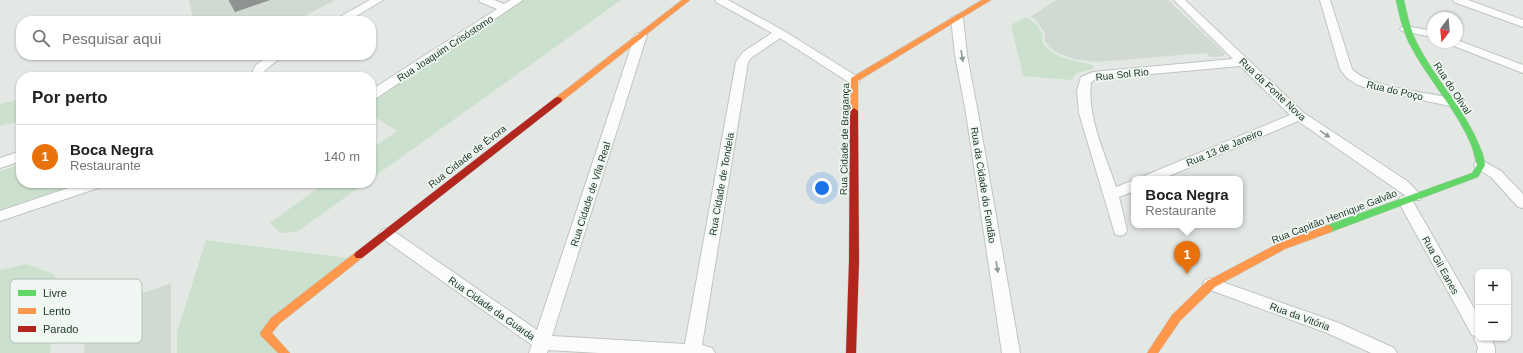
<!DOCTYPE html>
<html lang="pt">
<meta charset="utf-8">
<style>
:root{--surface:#fff;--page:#f2f2f2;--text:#202124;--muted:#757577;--line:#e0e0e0;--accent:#0b8043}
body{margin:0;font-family:Helvetica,sans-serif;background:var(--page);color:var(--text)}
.controls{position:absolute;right:12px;bottom:12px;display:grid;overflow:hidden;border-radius:8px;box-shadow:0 1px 3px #0004}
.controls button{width:36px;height:36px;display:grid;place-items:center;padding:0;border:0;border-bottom:1px solid var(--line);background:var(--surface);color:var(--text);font:20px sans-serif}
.compass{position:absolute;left:1427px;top:12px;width:36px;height:36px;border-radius:50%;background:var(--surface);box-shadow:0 1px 3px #0004;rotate:196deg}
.you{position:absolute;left:822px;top:188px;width:14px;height:14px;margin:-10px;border:3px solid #fff;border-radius:50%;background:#1a73e8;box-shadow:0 0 0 6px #1a73e833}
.badge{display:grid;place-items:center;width:26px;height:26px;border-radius:50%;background:var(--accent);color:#fff;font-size:13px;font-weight:700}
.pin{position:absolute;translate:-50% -33px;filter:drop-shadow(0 1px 2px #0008)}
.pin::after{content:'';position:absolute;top:21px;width:14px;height:12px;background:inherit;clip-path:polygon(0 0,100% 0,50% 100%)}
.popup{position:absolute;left:1131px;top:176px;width:112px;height:52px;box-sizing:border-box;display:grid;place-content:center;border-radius:8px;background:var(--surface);filter:drop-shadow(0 1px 3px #0005);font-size:13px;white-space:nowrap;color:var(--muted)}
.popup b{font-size:15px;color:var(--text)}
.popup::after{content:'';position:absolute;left:50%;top:100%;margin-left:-8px;border:8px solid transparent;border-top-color:var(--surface)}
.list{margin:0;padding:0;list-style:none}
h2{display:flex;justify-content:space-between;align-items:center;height:52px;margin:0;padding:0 16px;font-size:17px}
h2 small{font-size:13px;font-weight:400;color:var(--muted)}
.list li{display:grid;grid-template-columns:26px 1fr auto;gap:12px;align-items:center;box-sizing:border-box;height:64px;padding:0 16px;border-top:1px solid var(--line)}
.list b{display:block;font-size:15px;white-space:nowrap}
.list p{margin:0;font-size:13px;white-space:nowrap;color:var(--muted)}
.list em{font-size:13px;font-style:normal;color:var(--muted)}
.icon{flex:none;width:22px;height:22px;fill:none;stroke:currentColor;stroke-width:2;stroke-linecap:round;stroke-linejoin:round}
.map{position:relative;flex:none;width:1523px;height:353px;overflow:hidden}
.search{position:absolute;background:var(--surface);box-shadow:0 1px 3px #0004;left:16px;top:16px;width:360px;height:44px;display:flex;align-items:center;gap:10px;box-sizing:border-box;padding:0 14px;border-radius:16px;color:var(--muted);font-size:15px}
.panel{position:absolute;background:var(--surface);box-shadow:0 1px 3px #0004;left:16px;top:72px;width:360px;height:116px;border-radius:16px}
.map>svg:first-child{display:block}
</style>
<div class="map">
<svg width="1523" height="353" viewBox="0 0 1523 353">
<rect width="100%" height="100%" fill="#e3e8e4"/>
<g fill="#d0dad3">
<path d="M189 0H335L295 21H193Z"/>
<path d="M1056 0H1168L1225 54 1223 56 1212 57 1205 53 1096 62 1074 59 1056 52 1049 47 1045 41V33L1035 19 1030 17Z"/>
<path d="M171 283V353H84L88 313Z"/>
</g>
<g fill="#cbe1cd">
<path d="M523 0H621L371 179V149L397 131 371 115V96Z"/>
<path d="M1026 17C1032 19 1041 28 1042 35 1043 39 1041 42 1045 46 1056 59 1077 61 1093 65V69L1077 73 1072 80 1023 76 1011 25Z"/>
<path d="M21 99V121L0 126V104Z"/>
<path d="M21 164V183H91L0 214V171Z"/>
<path d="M325 183H365L297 232 280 233 270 223Z"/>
<path d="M206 240 355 259 265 333 285 353H177V332Z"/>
<path d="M27 264 54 274 61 290 55 312 50 353H0V270Z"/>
</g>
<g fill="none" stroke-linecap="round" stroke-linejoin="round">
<defs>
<g id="street">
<path d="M370 0H383L348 21H334L336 19Z"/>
<path d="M479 0H494L504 4 511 0H523L375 99 371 100V90L497 9 480 2Z"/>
<path d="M715 0H728L784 31 858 77 860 80 858 83H850L780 38 751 58 748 62 702 345 712 348 715 353H599L548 350 547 353H529L532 345 382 238 379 234 382 230 387 228 392 230 537 330 635 35 637 33H645L647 35 552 336 685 344 736 62 743 52 772 33 716 2Z"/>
<path d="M1174 0H1185L1304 113 1407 181 1422 196 1420 200H1412L1478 315V338H1491L1495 347V353H1477L1478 347 1474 338 1475 336 1472 335 1398 201 1400 197 1406 196 1298 121 1162 179H1142L1144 176 1290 115 1240 66 1096 79 1091 82C1087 118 1105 153 1116 187L1134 180V191L1119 197 1127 230 1125 234 1120 236 1115 234 1079 113 1077 91 1081 77 1093 72 1233 59Z"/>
<path d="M1320 0H1330L1352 69C1369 88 1429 92 1454 99L1456 102 1454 105 1450 106 1370 89 1358 85 1347 78 1340 69Z"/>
<path d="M1453 0H1468L1523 20V27L1454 2Z"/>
<path d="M957 15 963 18 967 55 978 113 1020 353H1002L966 113 955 55 951 18Z"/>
<path d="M1406 26 1433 31V37L1402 31 1400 29 1402 27Z"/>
<path d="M1457 40 1523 65V73L1449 44 1447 42H1457Z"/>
<path d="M270 55H284L265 70 262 77H250L256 65Z"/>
<path d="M21 151V161L0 168V158Z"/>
<path d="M1481 160 1501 171 1523 194V208L1518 207 1491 177 1476 168 1474 165 1476 162Z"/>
<path d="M83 183H106L104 186 0 221V211Z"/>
<path d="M1211 278 1339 323 1394 348 1397 353H1371L1327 333 1205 288 1203 284 1205 280Z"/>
</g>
<path id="fast" d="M1396 0H1404C1407 14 1410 28 1416 41 1434 78 1465 109 1480 147 1483 153 1484 159 1485 165L1478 177 1328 233 1325 232 1323 229 1325 226 1472 173 1477 165C1475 159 1474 153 1472 147 1457 109 1426 78 1408 41 1402 28 1399 14 1396 0Z"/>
<g id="slow">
<path d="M682 0H690L561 102H555L554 100 555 98Z"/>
<path d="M982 0H991L858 81V111L854 114 851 113 850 111 851 78Z"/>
<path d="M1328 225 1331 226 1333 229 1331 232 1285 249 1215 287 1180 321 1158 353H1147L1172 315 1207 281 1279 243Z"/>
<path d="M359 251 362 252 364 255 362 258 279 324 272 333 290 353H278L261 336 260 333 271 318 356 252Z"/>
</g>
<g id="jam">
<path d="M558 97 561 98 562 100 561 102 362 258H356L354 255 356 252 555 98Z"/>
<path d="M854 108 858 111 859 261 856 353H846L849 261 850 111Z"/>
</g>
</defs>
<use href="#street" stroke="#c0c5c1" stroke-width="2"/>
<use href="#fast" stroke="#bfc6c1" stroke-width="1"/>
<use href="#slow" stroke="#bfc6c1" stroke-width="1"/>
<use href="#jam" stroke="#bfc6c1" stroke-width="1"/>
<use href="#street" fill="#fbfcfb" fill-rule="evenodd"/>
<use href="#fast" fill="#63d668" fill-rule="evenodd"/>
<use href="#slow" fill="#ff974d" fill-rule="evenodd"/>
<use href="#jam" fill="#b3261e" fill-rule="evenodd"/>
</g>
<path fill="#afb4b0" d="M228 0H270L235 12Z"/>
<path fill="#8e9290" d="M229 0H270L235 12Z"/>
<defs><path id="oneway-solid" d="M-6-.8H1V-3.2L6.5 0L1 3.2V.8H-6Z"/></defs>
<g fill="#8e9c94">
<use href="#oneway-solid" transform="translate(962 56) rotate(81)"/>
<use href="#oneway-solid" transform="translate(1325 134) rotate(34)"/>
<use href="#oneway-solid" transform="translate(997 267) rotate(81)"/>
</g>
<g text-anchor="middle" stroke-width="3.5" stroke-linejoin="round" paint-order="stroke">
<g font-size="10" fill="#213b2e" stroke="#f0f7f2">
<text transform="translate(445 48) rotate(-33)" y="4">Rua Joaquim Crisóstomo</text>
<text transform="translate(1122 74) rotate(-6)" y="4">Rua Sol Rio</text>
<text transform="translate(1453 88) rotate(57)" y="4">Rua do Olival</text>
<text transform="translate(1273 89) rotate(43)" y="4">Rua da Fonte Nova</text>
<text transform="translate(1395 90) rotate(13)" y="4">Rua do Poço</text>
<text transform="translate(844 139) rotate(-89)" y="4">Rua Cidade de Bragança</text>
<text transform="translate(1224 147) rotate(-23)" y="4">Rua 13 de Janeiro</text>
<text transform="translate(467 156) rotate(-38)" y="4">Rua Cidade de Évora</text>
<text transform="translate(721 184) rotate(-80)" y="4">Rua Cidade de Tondela</text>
<text transform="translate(984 185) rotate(81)" y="4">Rua da Cidade do Fundão</text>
<text transform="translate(590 194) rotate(-72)" y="4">Rua Cidade de Vila Real</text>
<text transform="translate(1334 216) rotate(-21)" y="4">Rua Capitão Henrique Galvão</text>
<text transform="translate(1441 265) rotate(61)" y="4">Rua Gil Eanes</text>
<text transform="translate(492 308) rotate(35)" y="4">Rua Cidade da Guarda</text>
<text transform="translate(1300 316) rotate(20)" y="4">Rua da Vitória</text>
</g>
</g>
<rect x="10" y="279" width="132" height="64" rx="6" fill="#f0f7f2" stroke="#b2bfb7" stroke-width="1"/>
<rect x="18" y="290" width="18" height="6" fill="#63d668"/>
<rect x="18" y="308" width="18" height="6" fill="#ff974d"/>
<rect x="18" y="326" width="18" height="6" fill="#b3261e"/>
<g font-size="11" fill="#213b2e">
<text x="43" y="297">Livre</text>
<text x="43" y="315">Lento</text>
<text x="43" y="333">Parado</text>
</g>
</svg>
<div class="controls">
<button>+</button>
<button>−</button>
</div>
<svg class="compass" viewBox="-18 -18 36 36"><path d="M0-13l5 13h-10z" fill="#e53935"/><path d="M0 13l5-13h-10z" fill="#757577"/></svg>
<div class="you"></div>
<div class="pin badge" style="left:1187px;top:274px;background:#e8710a">1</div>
<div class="popup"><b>Boca Negra</b>Restaurante</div>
<div class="search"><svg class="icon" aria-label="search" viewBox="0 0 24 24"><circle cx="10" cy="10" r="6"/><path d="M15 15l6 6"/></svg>Pesquisar aqui</div>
<section class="panel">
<h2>Por perto<small></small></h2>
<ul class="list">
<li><span class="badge" style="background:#e8710a">1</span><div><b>Boca Negra</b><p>Restaurante</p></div><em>140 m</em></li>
</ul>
</section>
</div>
